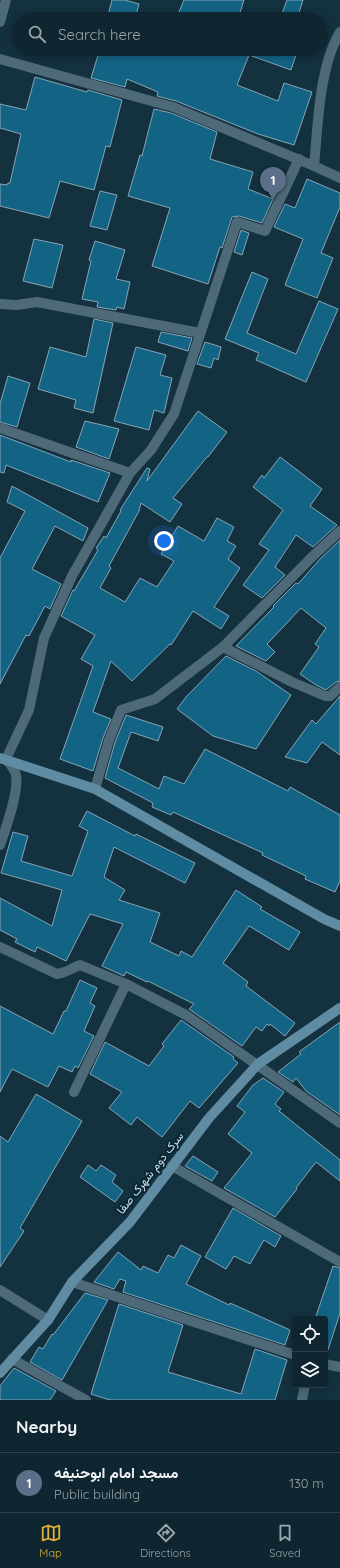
<!DOCTYPE html>
<meta charset="utf-8">
<style>
:root{--surface:#0f252f;--page:#182d37;--text:#f1f3f6;--muted:#9ba5aa;--line:#2f424b;--accent:#e0b034}
body{margin:0;font-family:Quicksand,Vazirmatn,sans-serif;background:var(--page);color:var(--text)}
.controls{position:absolute;right:12px;bottom:12px;display:grid;overflow:hidden;border-radius:4px;box-shadow:0 2px 10px #0003}
.controls button{width:36px;height:36px;display:grid;place-items:center;padding:0;border:0;border-bottom:1px solid var(--line);background:var(--surface);color:var(--text);font:20px sans-serif}
.you{position:absolute;left:164px;top:541px;width:14px;height:14px;margin:-10px;border:3px solid #fff;border-radius:50%;background:#1a73e8;box-shadow:0 0 0 6px #1a73e833}
.badge{display:grid;place-items:center;width:26px;height:26px;border-radius:50%;background:var(--accent);color:#fff;font-size:13px;font-weight:700}
.pin{position:absolute;translate:-50% -33px;filter:drop-shadow(0 1px 2px #0008)}
.pin::after{content:'';position:absolute;top:21px;width:14px;height:12px;background:inherit;clip-path:polygon(0 0,100% 0,50% 100%)}
.list{margin:0;padding:0;list-style:none}
h2{display:flex;justify-content:space-between;align-items:center;height:52px;margin:0;padding:0 16px;font-size:17px}
h2 small{font-size:13px;font-weight:400;color:var(--muted)}
.list li{display:grid;grid-template-columns:26px 1fr auto;gap:12px;align-items:center;box-sizing:border-box;height:60px;padding:0 16px;border-top:1px solid var(--line)}
.list b{display:block;font-size:15px;white-space:nowrap}
.list p{margin:0;font-size:13px;white-space:nowrap;color:var(--muted)}
.list em{font-size:13px;font-style:normal;color:var(--muted)}
.icon{flex:none;width:22px;height:22px;fill:none;stroke:currentColor;stroke-width:2;stroke-linecap:round;stroke-linejoin:round}
.map{position:relative;flex:none;width:340px;height:1400px;overflow:hidden}
.search{position:absolute;background:var(--surface);box-shadow:0 2px 10px #0003;left:12px;right:12px;top:12px;height:44px;display:flex;align-items:center;gap:10px;box-sizing:border-box;padding:0 14px;border-radius:22px;color:var(--muted);font-size:15px}
.sheet{height:112px;background:var(--surface)}
nav{display:flex;justify-content:space-around;align-items:center;box-sizing:border-box;height:56px;border-top:1px solid var(--line);background:var(--surface);font-size:11px;color:var(--muted)}
nav a{display:grid;justify-items:center;gap:2px}
nav .on{color:var(--accent)}
.map>svg:first-child{display:block}
</style>
<div class="map">
<svg width="340" height="1400" viewBox="0 0 340 1400">
<rect width="100%" height="100%" fill="#14313f"/>
<g fill="#136484" stroke="#85a5b6">
<path d="M112 0H125L139 4 135 19H107Z"/>
<path d="M184 0H244L238 19H176Z"/>
<path d="M287 0H303L297 19H280Z"/>
<path d="M100 49H298L291 70 249 55 237 85 278 101 284 83 312 92 294 145 258 134 176 101 157 96 158 92 127 79 125 87 91 78Z"/>
<path d="M35 77 87 92 88 90 122 100 110 147 106 146 94 190 60 181 49 218 0 206V184L7 185 8 183H10L21 134 0 128V104L26 110Z"/>
<path d="M154 109 171 113 217 132 210 159 253 172 248 189 273 199 262 223 239 216 232 217 222 248 220 247 208 284 152 266 170 208 128 196 140 155 142 156Z"/>
<path d="M307 179 340 193V207L321 253 333 258 317 298 285 285 303 239 274 227 285 204 295 208Z"/>
<path d="M100 191 117 195 107 230 90 226Z"/>
<path d="M241 230 249 233 242 255 234 252Z"/>
<path d="M34 239 63 245 52 288 23 281Z"/>
<path d="M95 241 125 250 116 279 130 282 124 309 117 307 116 310 97 307 98 302 82 299 91 261 89 260Z"/>
<path d="M252 272 268 279 247 333 296 354 319 301 338 309 306 382 256 360 259 353 225 339Z"/>
<path d="M94 319 113 323 93 413 74 408 76 400 38 389 50 347 86 357Z"/>
<path d="M161 332 192 338 188 351 158 342Z"/>
<path d="M205 342 221 347 218 360 214 358 211 368 197 364Z"/>
<path d="M136 347 166 355 160 375 172 378 164 413 154 410 149 430 114 421Z"/>
<path d="M8 376 30 383 17 427 0 422V404Z"/>
<path d="M198 411 227 432 208 457H207L173 498 182 504 170 522 141 503 139 511 109 566 111 568 100 588 125 602 140 578 157 587 174 561 161 554 178 526 204 541 217 518 234 527 227 541 236 546 228 559 240 568 214 607 229 616 221 629 193 611 171 645 170 644 132 681 111 661 93 712 111 719 103 738 93 771 60 759 93 666 81 659 95 635 61 616 73 590 74 591 98 550 96 548 104 536 106 538 121 511 120 510 147 468 150 469 147 481Z"/>
<path d="M85 421 119 429 109 459 76 447Z"/>
<path d="M0 435 71 462V460L110 473 98 502 6 465 4 473 0 472Z"/>
<path d="M280 457 322 489 310 506 337 525 313 547 296 535 275 567 285 575 262 598 243 585 269 550 259 544 283 510 253 487 262 475 264 478Z"/>
<path d="M12 486 88 528 83 541 55 526 32 569 61 584 50 609 45 606 29 636 26 635 0 684V558L25 511 7 502Z"/>
<path d="M340 540V681L336 682 326 690 316 685 300 674 319 647 315 644 326 628 301 608 267 644 275 652 266 661 236 646 274 607 273 606 296 583 298 584 320 559Z"/>
<path d="M226 656 256 671 291 695 256 749 213 736 177 709 186 697Z"/>
<path d="M340 696V755L322 742 307 763 285 757 312 720 316 724Z"/>
<path d="M126 715 163 727 158 741 131 732 118 768 159 789 164 776 184 784 205 749 288 791 290 787 340 815V881L335 892 305 879 306 876 262 855 263 853 173 812 171 815 152 807 153 803 105 778 115 742Z"/>
<path d="M87 811 135 836 136 834 195 863 185 883 114 847 104 877 125 890 119 900 160 913 150 942 179 956 181 951 192 957 236 890 262 907 260 909 300 932 289 950 249 926 223 963 248 982 246 986 295 1023 285 1036 270 1024 269 1026 267 1024 262 1031 256 1027 242 1046 189 1009 194 1004 148 981 147 982 126 972 124 976 102 966 123 924 90 914 66 961 37 947 35 952 15 942 17 939 0 930V898L52 926 62 890 1 873 13 832 28 836 21 861 72 876 88 831 79 826Z"/>
<path d="M80 980 97 988 90 1003 95 1006 84 1031 94 1036 78 1068 75 1066 72 1072 59 1066 48 1087 12 1069 0 1092V1006L53 1034 64 1011H66Z"/>
<path d="M181 1020 234 1057 233 1059 238 1063 199 1108 190 1101 162 1137 137 1117 131 1125 109 1108 122 1092 90 1074 105 1042 149 1066 164 1046 162 1044Z"/>
<path d="M340 1022V1115L306 1091 296 1078 293 1082 278 1072 301 1054 299 1052Z"/>
<path d="M263 1078 284 1092 275 1104 281 1109 279 1111 340 1160V1181L316 1162 296 1188 297 1189 275 1217 224 1188 252 1153 228 1134 245 1112 237 1106 253 1085Z"/>
<path d="M36 1094 82 1121 20 1228 24 1231 0 1267V1136L8 1142Z"/>
<path d="M193 1156 218 1172 212 1181 185 1166Z"/>
<path d="M88 1165 96 1171 101 1165 116 1175 112 1182 123 1191 115 1202 80 1177Z"/>
<path d="M233 1208 281 1236 275 1247 264 1240 250 1264 234 1256 226 1269 205 1257Z"/>
<path d="M181 1245 201 1256 186 1284 229 1305 230 1303 290 1330 285 1345 123 1292 126 1281 120 1279 114 1289 94 1282 118 1252 141 1270 143 1266 158 1273 168 1255 174 1258Z"/>
<path d="M333 1266 340 1268V1313L328 1350 325 1349V1319H315Z"/>
<path d="M85 1293 108 1300 62 1380 30 1362 39 1347 43 1349 52 1334 53 1335Z"/>
<path d="M119 1304 183 1325 168 1372 241 1394 255 1349 287 1360 275 1400H110L91 1394Z"/>
<path d="M14 1368 56 1391 50 1400H0V1386Z"/>
</g>
<g fill="none" stroke-linecap="round" stroke-linejoin="round">
<g stroke="#4e6a79" stroke-width="10">
<path d="M0 22 6 0"/>
<path d="M0 59 173 107 314 166 340 178"/>
<path d="M314 166C318 125 319 67 340 32"/>
<path d="M0 304 17 305 37 302 200 333"/>
<path d="M0 428 130 473"/>
<path d="M223 647 292 682 325 696H330L340 687"/>
<path d="M95 789 109 740 121 710 155 699 223 647 313 556 340 531"/>
<path d="M0 845C6 828 19 792 16 775 15 769 10 764 6 759L29 710 44 638 72 576 130 473 151 450 174 414 237 222 265 231 299 159"/>
<path d="M0 947 57 974C66 973 72 968 80 965L126 984 186 1015 340 1123"/>
<path d="M74 1092 126 984"/>
<path d="M172 1166 340 1262"/>
<path d="M72 1282 295 1355"/>
<path d="M0 1290 48 1320"/>
<path d="M12 1359 86 1400"/>
<path d="M325 1364 340 1367"/>
<path d="M302 1400 305 1385"/>
</g>
<g stroke="#5f8ca3" stroke-width="10">
<path d="M0 758 95 789 324 919 340 926"/>
<path d="M0 1373 48 1320 72 1282 130 1222 209 1118 258 1064 340 1008"/>
</g>
</g>
<g text-anchor="middle" stroke-width="4" stroke-linejoin="round" paint-order="stroke">
<g font-size="12" fill="#cedfe7" stroke="#092734">
<text transform="translate(150 1173) rotate(-52)" y="4">سرک دوم شهرک صفا</text>
</g>
</g>
</svg>
<div class="controls">
<button><svg class="icon" aria-label="locate" viewBox="0 0 24 24"><circle cx="12" cy="12" r="6"/><path d="M12 2v4M12 18v4M2 12h4M18 12h4"/></svg></button>
<button><svg class="icon" aria-label="layers" viewBox="0 0 24 24"><path d="M12 4l9 5-9 5-9-5zM3 14l9 5 9-5"/></svg></button>
</div>
<div class="you"></div>
<div class="pin badge" style="left:273px;top:200px;background:#5c6f8a">1</div>
<div class="search"><svg class="icon" aria-label="search" viewBox="0 0 24 24"><circle cx="10" cy="10" r="6"/><path d="M15 15l6 6"/></svg>Search here</div>
</div>
<section class="sheet">
<h2>Nearby<small></small></h2>
<ul class="list">
<li><span class="badge" style="background:#5c6f8a">1</span><div><b>مسجد امام ابوحنیفه</b><p>Public building</p></div><em>130 m</em></li>
</ul>
</section>
<nav>
<a class="on"><svg class="icon" aria-label="map" viewBox="0 0 24 24"><path d="M3 6l6-2 6 2 6-2v14l-6 2-6-2-6 2zM9 4v14M15 6v14"/></svg>Map</a>
<a><svg class="icon" aria-label="directions" viewBox="0 0 24 24"><path d="M12 3l9 9-9 9-9-9zM9 14v-3h6M13 9l2 2-2 2"/></svg>Directions</a>
<a><svg class="icon" aria-label="saved" viewBox="0 0 24 24"><path d="M7 4h10v16l-5-4-5 4z"/></svg>Saved</a>
</nav>
